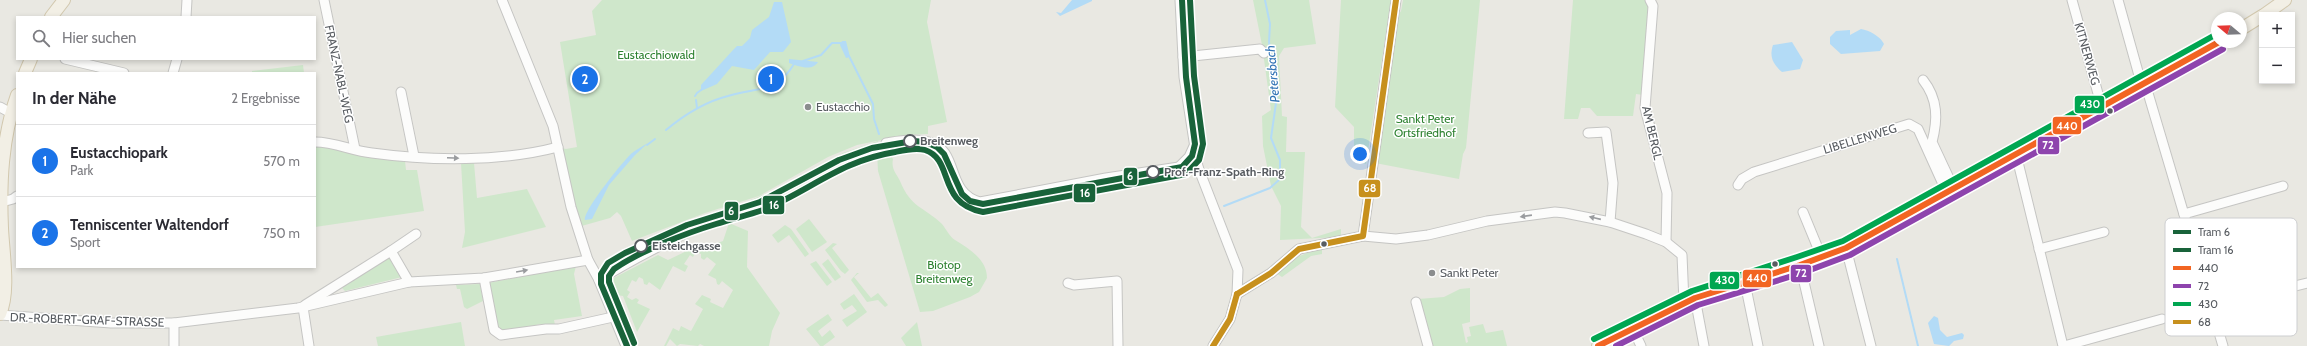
<!DOCTYPE html>
<html lang="de">
<meta charset="utf-8">
<style>
:root{--surface:#fff;--page:#f2f2f3;--text:#2b2b33;--muted:#7c7c81;--line:#e1e1e2;--accent:#1a73e8}
body{margin:0;font-family:Cabin,sans-serif;background:var(--page);color:var(--text)}
.controls{position:absolute;right:12px;top:12px;display:grid;overflow:hidden;border-radius:0px;box-shadow:0 2px 6px #0003}
.controls button{width:36px;height:36px;display:grid;place-items:center;padding:0;border:0;border-bottom:1px solid var(--line);background:var(--surface);color:var(--text);font:20px sans-serif}
.compass{position:absolute;left:2211px;top:12px;width:36px;height:36px;border-radius:50%;background:var(--surface);box-shadow:0 2px 6px #0003;rotate:289deg}
.you{position:absolute;left:1360px;top:154px;width:14px;height:14px;margin:-10px;border:3px solid #fff;border-radius:50%;background:#1a73e8;box-shadow:0 0 0 6px #1a73e833}
.badge{display:grid;place-items:center;width:26px;height:26px;border-radius:50%;background:var(--accent);color:#fff;font-size:13px;font-weight:700}
.pin{position:absolute;translate:-50% -50%;border:2px solid #fff;box-shadow:0 1px 4px #0006}
.list{margin:0;padding:0;list-style:none}
h2{display:flex;justify-content:space-between;align-items:center;height:52px;margin:0;padding:0 16px;font-size:17px}
h2 small{font-size:13px;font-weight:400;color:var(--muted)}
.list li{display:grid;grid-template-columns:26px 1fr auto;gap:12px;align-items:center;box-sizing:border-box;height:72px;padding:0 16px;border-top:1px solid var(--line)}
.list b{display:block;font-size:15px;white-space:nowrap}
.list p{margin:0;font-size:13px;white-space:nowrap;color:var(--muted)}
.list em{font-size:13px;font-style:normal;color:var(--muted)}
.icon{flex:none;width:22px;height:22px;fill:none;stroke:currentColor;stroke-width:2;stroke-linecap:round;stroke-linejoin:round}
.map{position:relative;flex:none;width:2307px;height:346px;overflow:hidden}
.search{position:absolute;background:var(--surface);box-shadow:0 2px 6px #0003;left:16px;top:16px;width:300px;height:44px;display:flex;align-items:center;gap:10px;box-sizing:border-box;padding:0 14px;border-radius:0px;color:var(--muted);font-size:15px}
.panel{position:absolute;background:var(--surface);box-shadow:0 2px 6px #0003;left:16px;top:72px;width:300px;height:196px;border-radius:0px}
.map>svg:first-child{display:block}
</style>
<div class="map">
<svg width="2307" height="346" viewBox="0 0 2307 346">
<rect width="100%" height="100%" fill="#e9e8e2"/>
<g fill="#cfe7cb">
<path d="M602 0H931L927 22 947 122 928 126V134L906 135 857 145 828 157 759 196 705 213 632 241 621 216 617 212 610 218 578 227 558 147 566 149 577 147 560 42 596 35 592 11Z"/>
<path d="M1253 0H1309L1316 44 1284 48 1279 56 1282 116 1287 117 1286 152H1305L1301 227 1312 238 1341 229V237L1280 240 1281 206 1271 186 1263 146 1262 116 1271 110 1262 45Z"/>
<path d="M1341 0H1391L1366 164 1354 160V127L1335 107Z"/>
<path d="M1403 0H1480L1466 148 1463 154 1459 179 1375 163 1399 14 1401 11Z"/>
<path d="M1573 0H1647L1650 7 1643 95 1636 94 1633 116H1597L1590 108H1581L1578 119H1564Z"/>
<path d="M303 65 304 73H252V71Z"/>
<path d="M878 141 880 147 847 156 769 200 739 211V205L775 190 843 153Z"/>
<path d="M315 145 405 161 406 170H417L424 211 315 227Z"/>
<path d="M883 151V153L888 152 893 159C891 169 896 173 900 181 911 208 923 206 942 224 946 229 950 237 955 240 969 249 987 259 987 278L979 292 970 297 933 311 920 312 878 171 877 152Z"/>
<path d="M461 163H474L477 198 527 189 546 227 462 248 465 232Z"/>
<path d="M736 206V212L703 220 669 235 667 229 697 217Z"/>
<path d="M809 219 827 242 812 252 796 229Z"/>
<path d="M729 223 748 231 747 267 780 313 772 331 769 346H704L700 344 698 346 680 344 677 346 670 339 666 346H664L673 328 679 331 681 326 691 331 703 309 695 304 702 295 711 299 710 302 723 308 733 290 722 281 719 285 717 284 716 279 708 275 716 264 707 257 704 260 701 258V254L696 252 693 257 690 255 684 264 688 266 685 272 673 266 660 290 649 282 647 285 644 284 643 279 639 277 636 282 632 280 627 290 630 292 627 297 632 300 636 298 639 300 637 303 650 309 637 332 623 296 609 294 606 282 658 255 668 260 695 247 699 250 723 241Z"/>
<path d="M785 225 791 229 809 254 805 257 789 235 778 243 772 235Z"/>
<path d="M833 243 837 244 832 248 849 270 845 274 841 271 825 250Z"/>
<path d="M1317 249H1322V254L1311 256 1282 277 1276 273 1297 257Z"/>
<path d="M387 257H390L402 277 345 291 340 286Z"/>
<path d="M828 259 841 277 835 281 822 264Z"/>
<path d="M816 261 832 282 827 286 810 264Z"/>
<path d="M576 266 574 274 582 316 554 320 555 325 540 324 501 333 498 331 488 283Z"/>
<path d="M857 273H859L854 277 871 298 878 293 888 305 885 307 878 300 867 302 851 280Z"/>
<path d="M480 284 483 301 467 309 464 307 460 289H457L456 285Z"/>
<path d="M1470 288V322L1462 324 1466 343 1468 342 1467 337 1471 336 1469 327 1483 324 1486 333 1503 330 1507 346H1432L1418 299 1444 297 1460 289Z"/>
<path d="M854 294 867 312 847 327 842 320 857 311 852 305 844 310 840 304Z"/>
<path d="M828 314 832 320 818 331 822 337 830 330 835 337 823 346H820L806 329Z"/>
<path d="M461 322 465 346H378L376 337Z"/>
<path d="M917 322 922 346H906L901 338Z"/>
</g>
<g fill="#b3dbf6">
<path d="M1072 0H1092V1L1060 16 1056 12 1061 13Z"/>
<path d="M774 2H782L791 42 783 52H770L754 70 732 66 717 84 701 91V85L733 50 737 46H742L750 38 752 30 769 17Z"/>
<path d="M1861 29C1869 30 1881 37 1884 44L1880 51 1841 54 1830 44V37L1836 31 1850 30V35Z"/>
<path d="M842 41H846L850 57 846 58 840 45Z"/>
<path d="M1792 42 1803 60 1800 69 1782 72C1773 64 1769 57 1773 45Z"/>
<path d="M789 59 818 62C812 72 798 66 789 63Z"/>
<path d="M648 143 635 155 609 185 592 219 585 220C583 211 623 161 632 153 637 149 643 146 648 143Z"/>
<path d="M1934 316 1938 318 1940 330 1947 337 1962 333 1964 335 1963 339 1954 341 1949 346 1934 344 1928 323Z"/>
</g>
<g fill="none" stroke-linecap="round" stroke-linejoin="round">
<g stroke="#b3dbf6" stroke-width="2">
<path d="M849 56 873 104 874 119 879 134"/>
<path d="M803 61 821 55 832 43H842"/>
<path d="M695 96 697 93 701 90"/>
<path d="M696 100 697 108"/>
<path d="M666 130C684 115 704 102 728 96 757 87 776 94 794 64"/>
<path d="M647 145 655 139"/>
<path d="M1224 206 1270 188 1280 179V160L1271 138 1277 96 1269 42 1270 24 1265 0"/>
<path d="M1897 259 1918 346"/>
</g>
<defs>
<g id="minor">
<path d="M324 0 355 149"/>
<path d="M502 0 553 126 571 207 588 260 598 278 626 346"/>
<path d="M1180 0 1184 77 1198 167 1238 270 1237 294 1230 319 1213 346"/>
<path d="M1650 0 1653 6 1645 108 1667 193 1666 242"/>
<path d="M2072 0 2102 108"/>
<path d="M2118 0 2140 79 2148 93 2223 346"/>
<path d="M186 17 187 0"/>
<path d="M1183 57 1260 49 1264 53"/>
<path d="M65 59 124 73"/>
<path d="M173 73 177 59"/>
<path d="M1923 80C1938 99 1938 119 1932 142L1954 189"/>
<path d="M401 92 414 156"/>
<path d="M0 107 11 113"/>
<path d="M1588 133 1606 132 1613 183 1610 222"/>
<path d="M315 142C335 142 352 151 372 153 430 161 501 162 558 147"/>
<path d="M886 143C900 141 915 138 929 142 960 150 945 193 980 202L1106 178 1179 167H1198"/>
<path d="M2016 154 2063 346"/>
<path d="M1179 167 1189 157 1194 146"/>
<path d="M1738 185 1742 179 1754 172 1909 124 1918 129 1947 193"/>
<path d="M2 202 13 199 17 196"/>
<path d="M1803 212 1822 258"/>
<path d="M2184 214 2283 186"/>
<path d="M1363 236 1396 239 1428 235 1487 221 1555 212 1565 213 1610 222 1646 234 1666 242 1682 255 1684 303"/>
<path d="M1846 248 1871 346"/>
<path d="M2039 249 2104 232"/>
<path d="M391 251 416 234"/>
<path d="M1800 265 1819 346"/>
<path d="M484 278 494 330 501 335 546 329H559L613 317"/>
<path d="M599 280C623 265 710 216 735 217"/>
<path d="M1068 283 1074 285 1117 281 1118 346"/>
<path d="M1745 283 1758 346"/>
<path d="M1237 294 1271 273 1299 249 1363 236 1396 0"/>
<path d="M1695 298 1704 346"/>
<path d="M1416 302 1428 346"/>
<path d="M305 305 391 251 409 282"/>
<path d="M303 307 309 346"/>
<path d="M2211 307 2307 283"/>
<path d="M0 315 111 323H174L298 308 409 282 484 278 588 260"/>
<path d="M174 323V346"/>
<path d="M1633 329 1641 346"/>
<path d="M2064 346 2162 319"/>
</g>
<g id="major">
<path d="M2264 15 2285 0"/>
<path d="M51 17 64 0"/>
<path d="M2241 29 2262 16"/>
<path d="M25 73 31 59"/>
<path d="M0 314C10 292 3 252 2 228 0 183 2 138 17 95"/>
<path d="M1598 346 1695 298 1800 265 1846 248 2106 106 2219 42"/>
</g>
</defs>
<use href="#minor" stroke="#c5c5c3" stroke-width="11"/>
<use href="#major" stroke="#d2c8ae" stroke-width="14"/>
<use href="#minor" stroke="#fcfcfb" stroke-width="9"/>
<use href="#major" stroke="#f2efe5" stroke-width="12"/>
<defs>
<path id="bus-1" d="M1598 346 1695 298 1800 265 1846 248 2219 42"/>
<path id="bus-2" d="M1616 346 1698 305 1802 273 1850 255 2223 49"/>
<path id="bus-3" d="M1594 339 1692 291 1797 257 1843 241 2215 35"/>
<g id="bus-4">
<path d="M1237 294 1271 273 1299 249 1363 236 1396 0"/>
<path d="M1213 346 1230 319 1237 294"/>
</g>
</defs>
<use href="#bus-1" stroke="#fff" stroke-width="9"/>
<use href="#bus-2" stroke="#fff" stroke-width="9"/>
<use href="#bus-3" stroke="#fff" stroke-width="9"/>
<use href="#bus-4" stroke="#fff" stroke-width="9"/>
<use href="#bus-1" stroke="#f26522" stroke-width="6"/>
<use href="#bus-2" stroke="#8e44ad" stroke-width="6"/>
<use href="#bus-3" stroke="#00a651" stroke-width="6"/>
<use href="#bus-4" stroke="#c7901d" stroke-width="6"/>
<defs>
<path id="tram-1" d="M627 346 601 284V274L608 263 625 253 687 225 760 202 839 160 872 148 913 141 926 142 937 147 944 154 962 194 970 201 983 204 1182 167 1192 156 1195 144 1186 77 1182 0"/>
<path id="tram-2" d="M634 343 609 282V276L614 269C640 251 686 233 716 224 732 219 748 215 763 210 811 190 840 161 895 152 904 150 916 147 925 150 955 160 936 203 983 212L1186 174 1199 160 1203 144 1194 76 1190 0"/>
</defs>
<use href="#tram-1" stroke="#fff" stroke-width="9"/>
<use href="#tram-2" stroke="#fff" stroke-width="9"/>
<use href="#tram-1" stroke="#19633a" stroke-width="6"/>
<use href="#tram-2" stroke="#19633a" stroke-width="6"/>
</g>
<defs><path id="oneway-solid" d="M-6-.8H1V-3.2L6.5 0L1 3.2V.8H-6Z"/></defs>
<g fill="#9a9c9f">
<use href="#oneway-solid" transform="translate(453 158) rotate(3)"/>
<use href="#oneway-solid" transform="translate(1526 216) rotate(172)"/>
<use href="#oneway-solid" transform="translate(1595 218) rotate(-167)"/>
<use href="#oneway-solid" transform="translate(522 271) rotate(-10)"/>
</g>
<g fill="#8b8d8e" stroke="#fff" stroke-width="1.5">
<circle cx="808" cy="107" r="4"/>
<circle cx="1432" cy="273" r="4"/>
</g>
<g fill="#585c61" stroke="#fff" stroke-width="1.5">
<circle cx="2110" cy="111" r="3.5"/>
<circle cx="1324" cy="244" r="3.5"/>
<circle cx="1775" cy="264" r="3.5"/>
</g>
<g fill="#fff" stroke="#585c61" stroke-width="2">
<circle cx="910" cy="141" r="6"/>
<circle cx="1153" cy="172" r="6"/>
<circle cx="641" cy="246" r="6"/>
</g>
<g text-anchor="middle" stroke-width="3" stroke-linejoin="round" paint-order="stroke">
<g font-size="12" fill="#585c61" stroke="#fff">
<text transform="translate(2087 54) rotate(74)" y="4">KITNERWEG</text>
<text transform="translate(339 74) rotate(78)" y="4">FRANZ-NABL-WEG</text>
<text transform="translate(1652 133) rotate(77)" y="4">AM BERGL</text>
<text transform="translate(1860 139) rotate(-17)" y="4">LIBELLENWEG</text>
<text transform="translate(87 320) rotate(2)" y="4">DR.-ROBERT-GRAF-STRASSE</text>
</g>
<g font-size="12" fill="#2e8231" stroke="#fff">
<text x="656" y="59">Eustacchiowald</text>
<text x="1425" y="123">Sankt Peter<tspan x="1425" dy="14">Ortsfriedhof</tspan></text>
<text x="944" y="269">Biotop<tspan x="944" dy="14">Breitenweg</tspan></text>
</g>
<g font-size="12" fill="#585c61" stroke="#fff" text-anchor="start">
<text x="816" y="111">Eustacchio</text>
<text x="1440" y="277">Sankt Peter</text>
</g>
<g font-size="12" font-weight="bold" fill="#585c61" stroke="#fff" text-anchor="start">
<text x="920" y="145">Breitenweg</text>
<text x="1164" y="176">Prof.-Franz-Spath-Ring</text>
<text x="652" y="250">Eisteichgasse</text>
</g>
<g font-size="13" font-style="italic" fill="#3576b6" stroke="#fff">
<text transform="translate(1272 74) rotate(-95)" y="5">Petersbach</text>
</g>
</g>
<rect x="2165" y="218" width="132" height="118" rx="6" fill="#fff" stroke="#cdced0" stroke-width="1"/>
<rect x="2173" y="230" width="18" height="4" fill="#19633a"/>
<rect x="2173" y="248" width="18" height="4" fill="#19633a"/>
<rect x="2173" y="266" width="18" height="4" fill="#f26522"/>
<rect x="2173" y="284" width="18" height="4" fill="#8e44ad"/>
<rect x="2173" y="302" width="18" height="4" fill="#00a651"/>
<rect x="2173" y="320" width="18" height="4" fill="#c7901d"/>
<g font-size="11" fill="#585c61">
<text x="2198" y="236">Tram 6</text>
<text x="2198" y="254">Tram 16</text>
<text x="2198" y="272">440</text>
<text x="2198" y="290">72</text>
<text x="2198" y="308">430</text>
<text x="2198" y="326">68</text>
</g>
<g stroke="#fff" stroke-width="1.5">
<rect x="2074" y="95" width="31" height="19" rx="4" fill="#00a651"/>
<rect x="2052" y="116" width="30" height="19" rx="4" fill="#f26522"/>
<rect x="2037" y="136" width="23" height="19" rx="4" fill="#8e44ad"/>
<rect x="1123" y="167" width="15" height="19" rx="4" fill="#19633a"/>
<rect x="1358" y="179" width="23" height="19" rx="4" fill="#c7901d"/>
<rect x="1073" y="183" width="23" height="20" rx="4" fill="#19633a"/>
<rect x="762" y="195" width="23" height="20" rx="4" fill="#19633a"/>
<rect x="724" y="201" width="15" height="20" rx="4" fill="#19633a"/>
<rect x="1790" y="264" width="22" height="19" rx="4" fill="#8e44ad"/>
<rect x="1742" y="269" width="30" height="19" rx="4" fill="#f26522"/>
<rect x="1709" y="271" width="31" height="19" rx="4" fill="#00a651"/>
</g>
<g font-size="11" text-anchor="middle" font-weight="bold" fill="#fff">
<text x="2090" y="108">430</text>
<text x="2067" y="130">440</text>
<text x="2048" y="149">72</text>
<text x="1130" y="180">6</text>
<text x="1370" y="192">68</text>
<text x="1085" y="197">16</text>
<text x="774" y="209">16</text>
<text x="731" y="215">6</text>
<text x="1801" y="277">72</text>
<text x="1757" y="282">440</text>
<text x="1725" y="284">430</text>
</g>
</svg>
<div class="controls">
<button>+</button>
<button>−</button>
</div>
<svg class="compass" viewBox="-18 -18 36 36"><path d="M0-13l5 13h-10z" fill="#e53935"/><path d="M0 13l5-13h-10z" fill="#7c7c81"/></svg>
<div class="you"></div>
<div class="pin badge" style="left:771px;top:79px">1</div>
<div class="pin badge" style="left:585px;top:79px">2</div>
<div class="search"><svg class="icon" aria-label="search" viewBox="0 0 24 24"><circle cx="10" cy="10" r="6"/><path d="M15 15l6 6"/></svg>Hier suchen</div>
<section class="panel">
<h2>In der Nähe<small>2 Ergebnisse</small></h2>
<ul class="list">
<li><span class="badge">1</span><div><b>Eustacchiopark</b><p>Park</p></div><em>570 m</em></li>
<li><span class="badge">2</span><div><b>Tenniscenter Waltendorf</b><p>Sport</p></div><em>750 m</em></li>
</ul>
</section>
</div>
